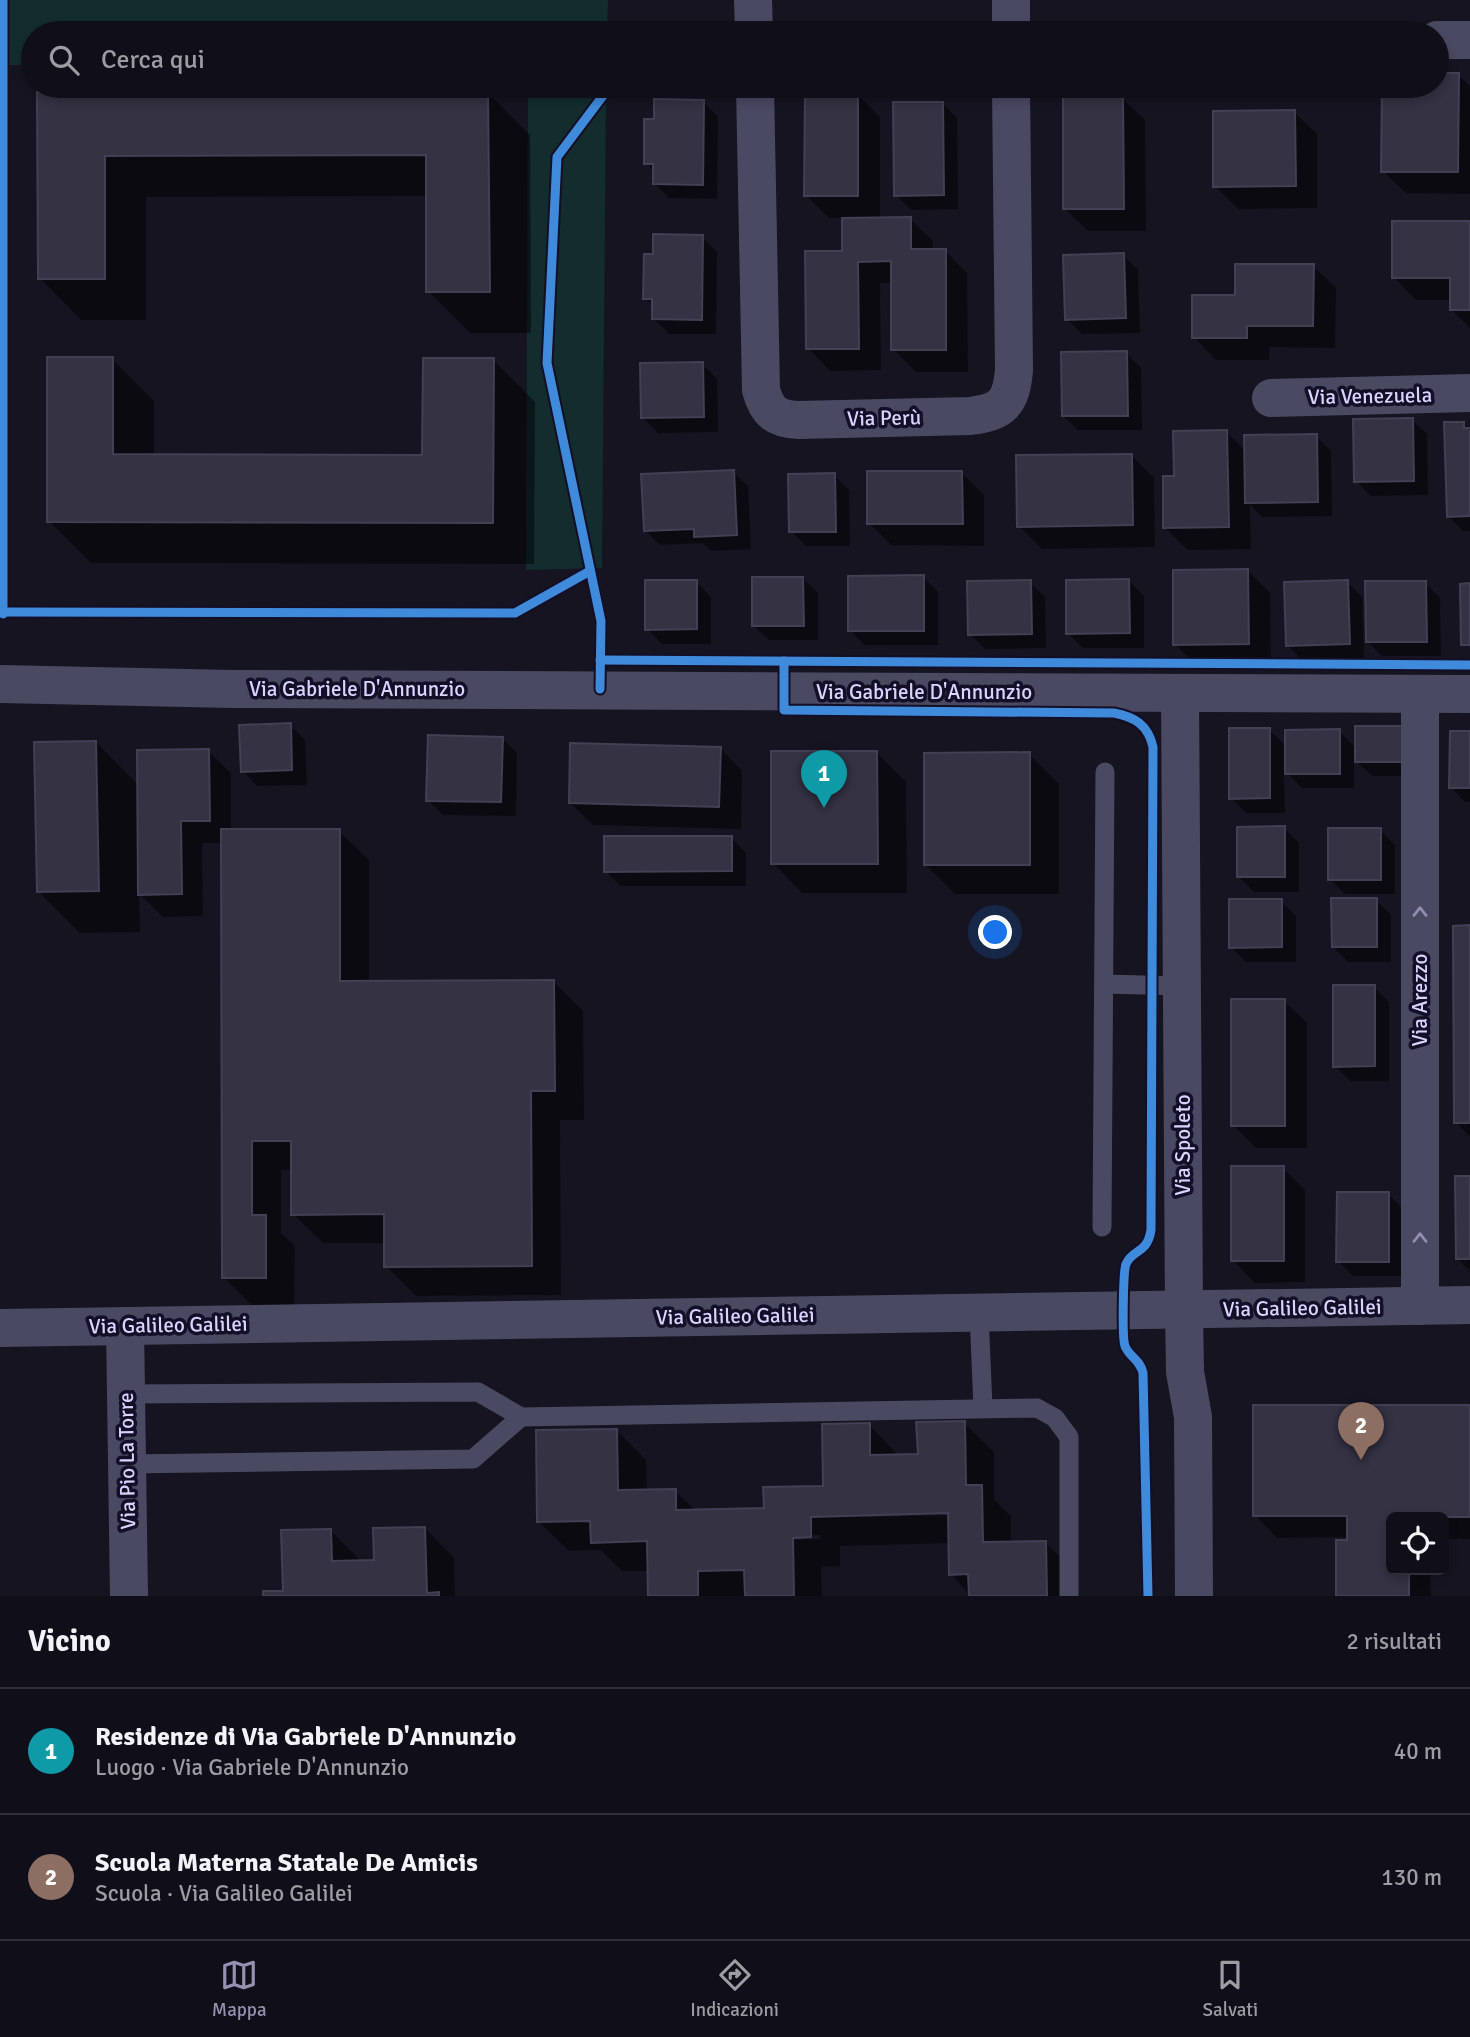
<!DOCTYPE html>
<html lang="it">
<meta charset="utf-8">
<style>
:root{--surface:#100f19;--page:#1e1d26;--text:#f1f3f6;--muted:#9c9ca2;--line:#302f38;--accent:#9591b1}
body{margin:0;font-family:Signika,sans-serif;background:var(--page);color:var(--text)}
.controls{position:absolute;right:21px;bottom:21px;display:grid;overflow:hidden;border-radius:10px;box-shadow:0 4px 10px #0003}
.controls button{width:63px;height:63px;display:grid;place-items:center;padding:0;border:0;border-bottom:2px solid var(--line);background:var(--surface);color:var(--text);font:35px sans-serif}
.you{position:absolute;left:996px;top:933px;width:24px;height:24px;margin:-18px;border:5px solid #fff;border-radius:50%;background:#1a73e8;box-shadow:0 0 0 10px #1a73e833}
.badge{display:grid;place-items:center;width:46px;height:46px;border-radius:50%;background:var(--accent);color:#fff;font-size:23px;font-weight:700}
.pin{position:absolute;translate:-50% -58px;filter:drop-shadow(0 2px 4px #0008)}
.pin::after{content:'';position:absolute;top:37px;width:24px;height:21px;background:inherit;clip-path:polygon(0 0,100% 0,50% 100%)}
.list{margin:0;padding:0;list-style:none}
h2{display:flex;justify-content:space-between;align-items:center;height:91px;margin:0;padding:0 28px;font-size:30px}
h2 small{font-size:23px;font-weight:400;color:var(--muted)}
.list li{display:grid;grid-template-columns:46px 1fr auto;gap:21px;align-items:center;box-sizing:border-box;height:126px;padding:0 28px;border-top:2px solid var(--line)}
.list b{display:block;font-size:26px;white-space:nowrap}
.list p{margin:0;font-size:23px;white-space:nowrap;color:var(--muted)}
.list em{font-size:23px;font-style:normal;color:var(--muted)}
.icon{flex:none;width:38px;height:38px;fill:none;stroke:currentColor;stroke-width:2;stroke-linecap:round;stroke-linejoin:round}
.map{position:relative;flex:none;width:1470px;height:1596px;overflow:hidden}
.search{position:absolute;background:var(--surface);box-shadow:0 4px 10px #0003;left:21px;right:21px;top:21px;height:77px;display:flex;align-items:center;gap:18px;box-sizing:border-box;padding:0 24px;border-radius:38px;color:var(--muted);font-size:26px}
.sheet{height:343px;background:var(--surface)}
nav{display:flex;justify-content:space-around;align-items:center;box-sizing:border-box;height:98px;border-top:2px solid var(--line);background:var(--surface);font-size:19px;color:var(--muted)}
nav a{display:grid;justify-items:center;gap:4px}
nav .on{color:var(--accent)}
.map>svg:first-child{display:block}
</style>
<div class="map">
<svg width="1470" height="1596" viewBox="0 0 1470 1596">
<rect width="100%" height="100%" fill="#161421"/>
<g fill="#132c2d">
<path d="M0 0H608L607 33H33V65H0Z"/>
<path d="M528 86H606L602 568 526 570Z"/>
</g>
<g fill="#0007" fill-rule="evenodd">
<path d="M1437 75H1458L1470 87V194L1406 193 1383 171 1384 86H1437Z"/>
<path d="M488 93 530 135 531 333H470L428 291V196L146 197V320H81L40 278 39 94Z"/>
<path d="M858 95 880 117V219H910L933 241V251H945L967 273 968 372H916L893 349V283H880L881 370 830 371 808 348 844 253V218H829L806 195Z"/>
<path d="M1122 98 1145 120 1146 231H1088L1065 209Z"/>
<path d="M703 102 718 116 717 199 669 198 654 183 655 172 646 163 655 121Z"/>
<path d="M942 103 957 118 958 209 911 210 896 195Z"/>
<path d="M1294 112 1317 134V208L1238 209 1215 186Z"/>
<path d="M1470 223V328L1452 310V300H1416L1394 277Z"/>
<path d="M702 237 717 252 716 334H669L654 319V307L645 298 655 255Z"/>
<path d="M1123 255 1138 270 1140 333 1082 334 1067 319Z"/>
<path d="M1313 266 1336 288 1335 348 1269 347V360H1216L1194 337Z"/>
<path d="M1126 353 1141 368 1142 430H1078L1063 416Z"/>
<path d="M112 359 154 401V456L424 457 493 360 535 402 534 564 91 563 49 521Z"/>
<path d="M702 364 717 379 718 432 658 433 643 418Z"/>
<path d="M1412 420 1427 434 1428 495 1371 496 1356 481Z"/>
<path d="M1463 423 1470 430V531H1463L1448 516Z"/>
<path d="M1226 432 1246 451 1316 436 1331 451 1332 516 1262 517 1250 505 1251 549 1188 550 1165 528 1175 478Z"/>
<path d="M1131 455 1154 478 1155 547 1042 549 1019 526Z"/>
<path d="M733 472 748 486 751 549 711 551 703 543 660 545 645 530Z"/>
<path d="M961 472 984 495V546L891 545 869 523Z"/>
<path d="M834 475 849 490 850 546H806L791 531Z"/>
<path d="M1248 571 1270 593 1271 666 1198 667 1175 644Z"/>
<path d="M923 577 938 592V645H864L850 630Z"/>
<path d="M803 578 818 593V640H769L754 626Z"/>
<path d="M1129 581 1144 596V648H1083L1068 633Z"/>
<path d="M696 582 711 597V644H662L647 629Z"/>
<path d="M1030 582 1045 597 1046 648 985 649 970 634Z"/>
<path d="M1347 582 1362 597 1364 658 1302 660 1287 645Z"/>
<path d="M1425 583 1440 598 1441 656H1382L1367 641Z"/>
<path d="M290 725 305 740 307 785 257 786 243 771Z"/>
<path d="M1403 727 1417 776H1372L1354 759V788H1302L1284 770 1285 813H1246L1231 798 1269 730 1287 747 1339 731 1357 749Z"/>
<path d="M1470 733V802H1465L1451 787Z"/>
<path d="M502 738 517 753 516 816 443 815 428 800Z"/>
<path d="M96 742 139 786 208 751 231 773V831H339L369 860V982H554L583 1011 584 1120H560L561 1295 416 1296 386 1266V1243H323L293 1214V1170H281V1233L295 1246 294 1307H254L224 1278 223 843H202L203 916 163 917 139 893 140 932 80 933 38 891Z"/>
<path d="M720 748 742 771 741 829 593 825 570 803Z"/>
<path d="M877 753 906 782 907 893H802L773 863Z"/>
<path d="M1029 754 1059 784V894H955L926 865Z"/>
<path d="M1284 828 1299 843V892H1254L1239 877Z"/>
<path d="M1380 830 1395 845V894H1345L1330 879Z"/>
<path d="M731 838 746 853V886H620L606 871Z"/>
<path d="M1376 900 1391 915V962H1348L1333 947Z"/>
<path d="M1281 901 1296 916V962H1246L1231 947Z"/>
<path d="M1470 927V1137L1456 1122Z"/>
<path d="M1374 987 1389 1002V1081H1350L1335 1066Z"/>
<path d="M1284 1001 1307 1023V1148H1256L1233 1125Z"/>
<path d="M1283 1168 1305 1190V1282L1255 1283 1233 1260Z"/>
<path d="M1470 1177V1271L1457 1259Z"/>
<path d="M1388 1194 1403 1209V1276H1353L1338 1261Z"/>
<path d="M1470 1406V1539H1444V1517H1391V1570H1430L1431 1596H1339L1348 1537 1277 1538 1255 1515Z"/>
<path d="M964 1423 994 1452V1500L1011 1516V1543L1045 1542 1075 1572V1596H971L951 1574 950 1543 840 1546V1566L821 1567 822 1596H649V1571H622L601 1550 569 1551 539 1522 617 1431 646 1460 647 1491H675L696 1511 766 1510 825 1487 869 1425 899 1456H919ZM957 1511V1515L852 1517V1514ZM820 1535V1539L793 1540V1536Z"/>
<path d="M425 1528 454 1558 455 1596H264L284 1593 330 1530 360 1560V1562H376Z"/>
</g>
<g fill="#343243" stroke="#433f54" stroke-width="2">
<path d="M1437 73H1459L1458 172H1381L1382 86H1437Z"/>
<path d="M488 91 490 292H426V155L105 156V279H38L37 92Z"/>
<path d="M805 93H858V196H804Z"/>
<path d="M1063 96H1123L1124 209H1063Z"/>
<path d="M654 99 704 100 703 185 653 184V164H644V119H654Z"/>
<path d="M893 102H943L944 195 894 196Z"/>
<path d="M1295 110 1296 186 1213 187V111Z"/>
<path d="M911 217V249H946V350H891V261L858 262 859 349H806L805 251H842V218Z"/>
<path d="M1392 221H1470V310H1450V278H1392Z"/>
<path d="M653 234 703 235 702 320 652 319V299H643L644 254H653Z"/>
<path d="M1124 253 1126 318 1065 320 1063 255Z"/>
<path d="M1235 264H1314L1313 326H1247V338H1192V295H1235Z"/>
<path d="M1127 351 1128 416H1062L1061 352Z"/>
<path d="M47 357H113V454L422 455 423 358H494L493 523 47 522Z"/>
<path d="M703 362 704 417 641 418 640 363Z"/>
<path d="M1413 418 1414 481 1354 482 1353 419Z"/>
<path d="M1444 422H1464V428H1470V516L1447 517Z"/>
<path d="M1227 430 1229 527 1163 528V476H1174L1173 431Z"/>
<path d="M1317 434 1318 502 1245 503 1244 435Z"/>
<path d="M1132 454 1133 525 1017 527 1016 455Z"/>
<path d="M734 470 737 535 694 537V529L644 531 641 474Z"/>
<path d="M867 471H962L963 524H867Z"/>
<path d="M835 473 836 532H789L788 474Z"/>
<path d="M1248 569 1249 644 1173 645V570Z"/>
<path d="M924 575V631H848V576Z"/>
<path d="M752 577H803L804 626H752Z"/>
<path d="M1129 579 1130 633 1066 634V580Z"/>
<path d="M645 580H697V629L645 630Z"/>
<path d="M1031 580 1032 634 968 635 967 581Z"/>
<path d="M1348 580 1350 644 1286 646 1284 582Z"/>
<path d="M1365 581H1426L1427 642H1366Z"/>
<path d="M1470 583V645H1461L1460 584Z"/>
<path d="M291 723 292 770 241 772 239 725Z"/>
<rect x="1355" y="726" width="48" height="36"/>
<path d="M1229 728H1270V798L1229 799Z"/>
<path d="M1340 729V774H1285V730Z"/>
<path d="M1450 731H1470V788H1449Z"/>
<path d="M428 735 503 737 501 802 426 801Z"/>
<path d="M96 741 99 891 37 892 34 742Z"/>
<path d="M570 743 721 747 719 807 569 803Z"/>
<path d="M209 749 210 821H181L182 894 138 895 137 750Z"/>
<path d="M771 751H877L878 864H771Z"/>
<path d="M1030 752V865H924V753Z"/>
<path d="M1285 826V877H1237V827Z"/>
<rect x="1328" y="828" width="53" height="52"/>
<path d="M221 829H340V981L554 980 555 1091H531L532 1266 384 1267V1214L291 1215V1141H252V1215H266V1278H222Z"/>
<path d="M604 836H732V871L604 872Z"/>
<path d="M1331 898H1377V947H1332Z"/>
<path d="M1229 899H1282V947L1229 948Z"/>
<path d="M1470 925V1123H1454L1453 926Z"/>
<path d="M1333 985H1375V1066L1333 1067Z"/>
<rect x="1231" y="999" width="54" height="127"/>
<rect x="1231" y="1166" width="53" height="95"/>
<path d="M1455 1176H1470V1259H1456Z"/>
<path d="M1337 1192H1389V1262H1336Z"/>
<path d="M1253 1405H1470V1517H1391V1570H1409V1596H1336V1540H1347V1516H1253Z"/>
<path d="M965 1421 966 1485H982L983 1542 1046 1541 1047 1596H969L968 1574 949 1575 948 1513 811 1517V1537L793 1538 794 1596H745L744 1570 698 1571V1596H648L647 1541 591 1543 590 1521 537 1522 536 1430 617 1429 618 1490 676 1489V1510L764 1508 763 1487 823 1486 822 1424 870 1423V1455L918 1454 916 1422Z"/>
<path d="M425 1527 427 1593 439 1592V1596H263V1591H283L281 1530 331 1529 332 1561 374 1560 373 1528Z"/>
</g>
<g fill="none" stroke-linecap="round" stroke-linejoin="round">
<g stroke="#4a4962" stroke-width="19">
<path d="M1104 984 1182 986"/>
<path d="M1102 1227 1105 772"/>
<path d="M979 1313 983 1408"/>
<path d="M126 1394 478 1392 521 1417 473 1459 127 1464"/>
<path d="M521 1417 1037 1408 1055 1418 1069 1437V1596"/>
</g>
<g stroke="#4a4962" stroke-width="38">
<path d="M753 0 754 33"/>
<path d="M1011 0V33"/>
<path d="M1437 40H1470"/>
<path d="M755 86 761 390C767 412 776 419 799 420L970 416C1003 412 1011 403 1014 370L1011 86"/>
<path d="M1271 398 1470 393"/>
<path d="M0 684 233 689 1470 694"/>
<path d="M1180 693 1184 1310 1185 1372 1193 1417 1194 1596"/>
<path d="M1420 1306V694"/>
<path d="M125 1326 129 1596"/>
<path d="M0 1328 1470 1305"/>
</g>
<defs>
<g id="cycleway">
<path d="M3 0V614"/>
<path d="M0 612 515 613 590 571"/>
<path d="M600 660 1470 665"/>
<path d="M784 661V710L1114 713C1135 717 1148 725 1153 747L1151 1230C1147 1255 1133 1248 1126 1264 1123 1272 1122 1339 1125 1346 1129 1357 1140 1359 1143 1373L1148 1596"/>
<path d="M600 689 601 621 547 363 557 157 605 93V86"/>
</g>
</defs>
<use href="#cycleway" stroke="#130f26" stroke-width="13"/>
<use href="#cycleway" stroke="#408adc" stroke-width="9"/>
</g>
<defs><path id="oneway-chevron" d="M-2-3.5L2.5 0L-2 3.5" fill="none" stroke-width="1.6" stroke-linecap="round" stroke-linejoin="round" transform="scale(1.75)"/></defs>
<g stroke="#928eb0">
<use href="#oneway-chevron" transform="translate(1420 912) rotate(-90)"/>
<use href="#oneway-chevron" transform="translate(1420 1238) rotate(-90)"/>
</g>
<g text-anchor="middle" stroke-width="7" stroke-linejoin="round" paint-order="stroke">
<g font-size="21" fill="#d9d4ff" stroke="#130f26">
<text transform="translate(1370 396) rotate(-1)" y="7">Via Venezuela</text>
<text transform="translate(884 418) rotate(-1)" y="7">Via Perù</text>
<text x="357" y="696">Via Gabriele D'Annunzio</text>
<text x="924" y="699">Via Gabriele D'Annunzio</text>
<text transform="translate(1420 1000) rotate(-90)" y="7">Via Arezzo</text>
<text transform="translate(1183 1145) rotate(-90)" y="7">Via Spoleto</text>
<text transform="translate(1302 1308) rotate(-1)" y="7">Via Galileo Galilei</text>
<text transform="translate(735 1316) rotate(-1)" y="7">Via Galileo Galilei</text>
<text transform="translate(168 1325) rotate(-1)" y="7">Via Galileo Galilei</text>
<text transform="translate(127 1461) rotate(-91)" y="7">Via Pio La Torre</text>
</g>
</g>
</svg>
<div class="controls">
<button><svg class="icon" aria-label="locate" viewBox="0 0 24 24"><circle cx="12" cy="12" r="6"/><path d="M12 2v4M12 18v4M2 12h4M18 12h4"/></svg></button>
</div>
<div class="you"></div>
<div class="pin badge" style="left:824px;top:808px;background:#0f9aa8">1</div>
<div class="pin badge" style="left:1361px;top:1460px;background:#8d6e63">2</div>
<div class="search"><svg class="icon" aria-label="search" viewBox="0 0 24 24"><circle cx="10" cy="10" r="6"/><path d="M15 15l6 6"/></svg>Cerca qui</div>
</div>
<section class="sheet">
<h2>Vicino<small>2 risultati</small></h2>
<ul class="list">
<li><span class="badge" style="background:#0f9aa8">1</span><div><b>Residenze di Via Gabriele D'Annunzio</b><p>Luogo · Via Gabriele D'Annunzio</p></div><em>40 m</em></li>
<li><span class="badge" style="background:#8d6e63">2</span><div><b>Scuola Materna Statale De Amicis</b><p>Scuola · Via Galileo Galilei</p></div><em>130 m</em></li>
</ul>
</section>
<nav>
<a class="on"><svg class="icon" aria-label="map" viewBox="0 0 24 24"><path d="M3 6l6-2 6 2 6-2v14l-6 2-6-2-6 2zM9 4v14M15 6v14"/></svg>Mappa</a>
<a><svg class="icon" aria-label="directions" viewBox="0 0 24 24"><path d="M12 3l9 9-9 9-9-9zM9 14v-3h6M13 9l2 2-2 2"/></svg>Indicazioni</a>
<a><svg class="icon" aria-label="saved" viewBox="0 0 24 24"><path d="M7 4h10v16l-5-4-5 4z"/></svg>Salvati</a>
</nav>
